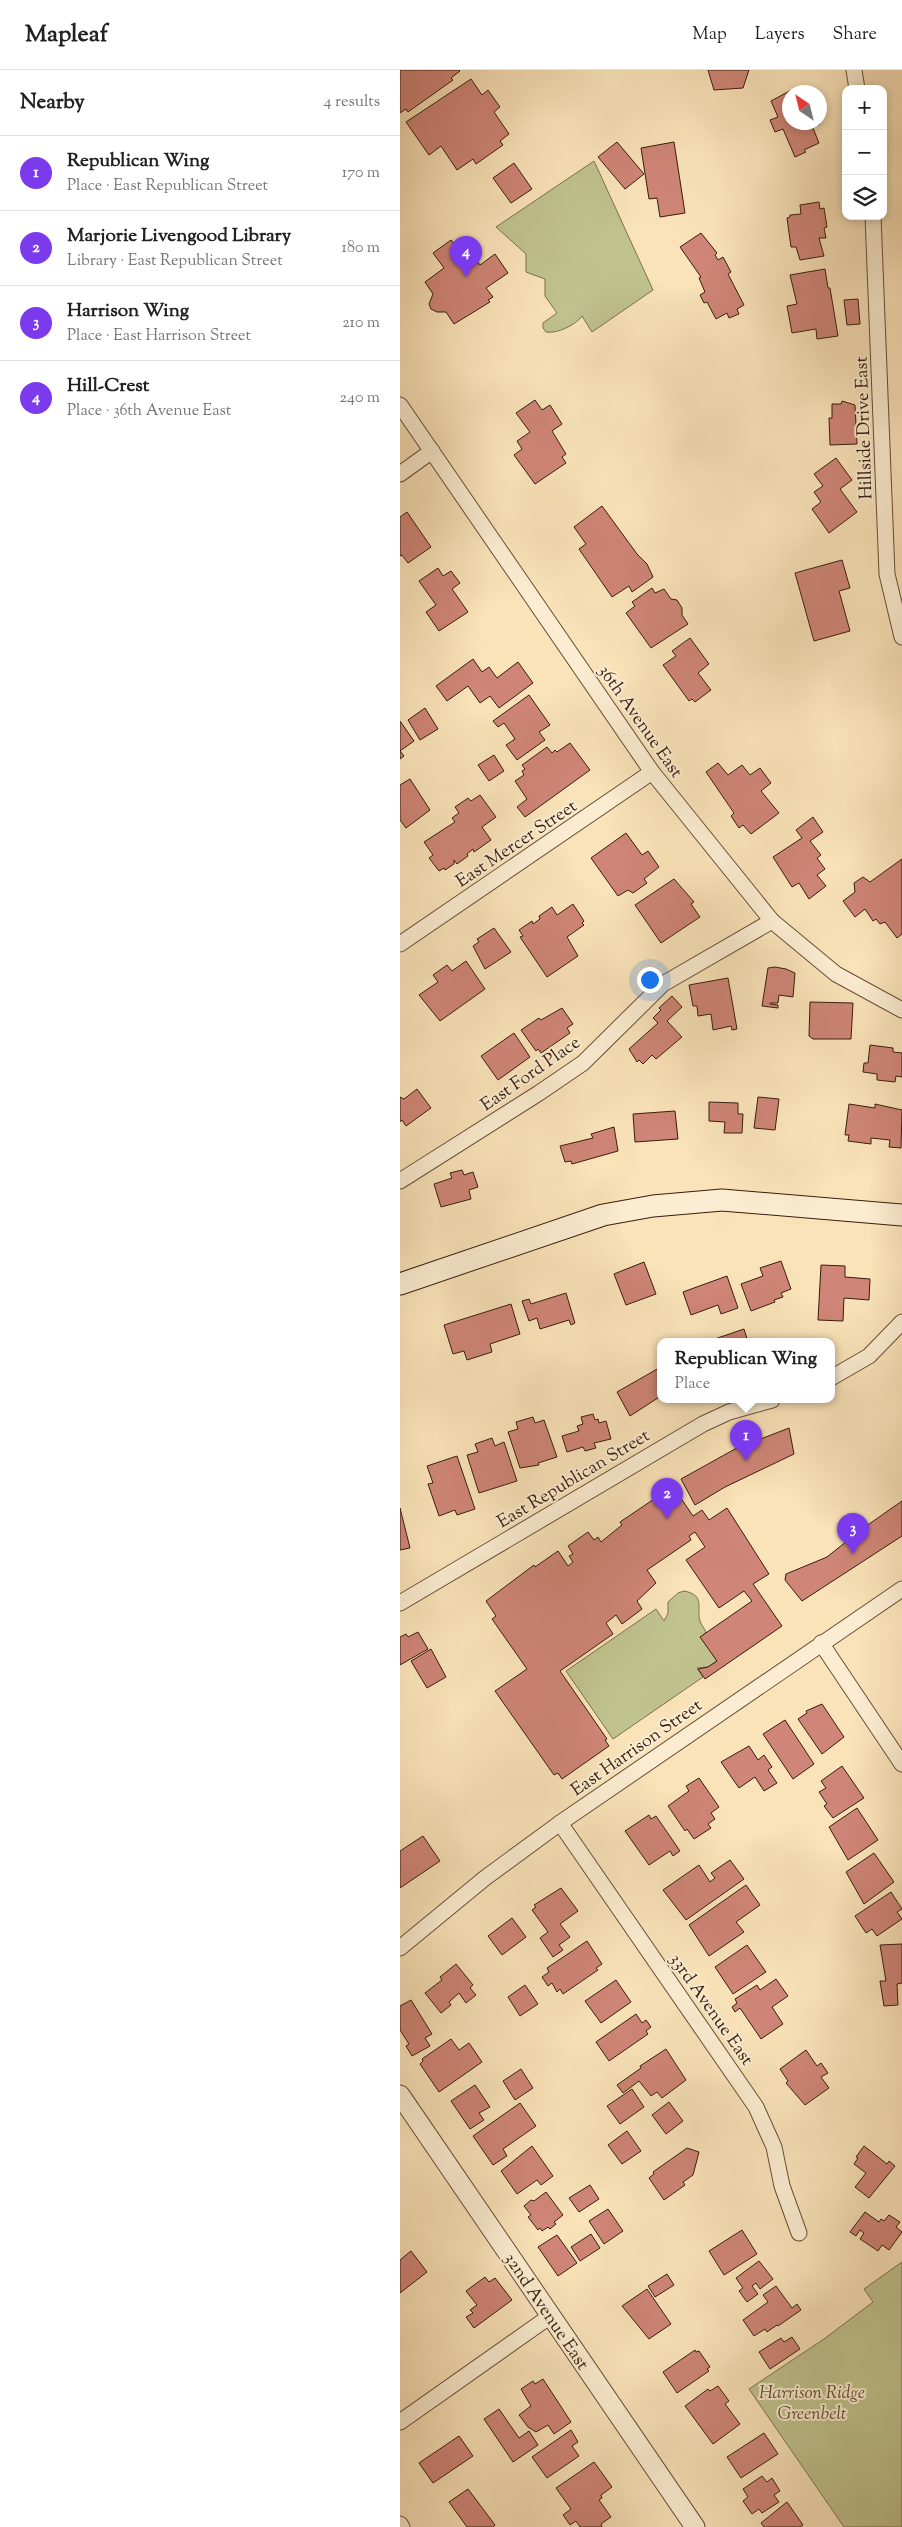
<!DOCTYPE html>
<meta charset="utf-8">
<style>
:root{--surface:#fff;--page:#f2f2f2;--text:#222;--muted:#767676;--line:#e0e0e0;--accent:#7c3aed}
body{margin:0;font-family:"Sorts Mill Goudy",serif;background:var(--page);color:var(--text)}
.controls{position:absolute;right:15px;top:15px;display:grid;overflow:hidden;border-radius:10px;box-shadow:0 2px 8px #0003}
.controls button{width:45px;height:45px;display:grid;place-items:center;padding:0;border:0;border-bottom:1px solid var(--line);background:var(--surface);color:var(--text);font:25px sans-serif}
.compass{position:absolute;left:382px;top:15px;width:45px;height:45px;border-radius:50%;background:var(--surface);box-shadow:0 2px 8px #0003;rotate:325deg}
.you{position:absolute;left:249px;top:909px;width:18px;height:18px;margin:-12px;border:4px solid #fff;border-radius:50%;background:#1a73e8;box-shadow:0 0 0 8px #1a73e833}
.badge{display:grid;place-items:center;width:32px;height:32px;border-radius:50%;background:var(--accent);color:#fff;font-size:16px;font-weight:700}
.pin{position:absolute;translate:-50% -41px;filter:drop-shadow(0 1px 2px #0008)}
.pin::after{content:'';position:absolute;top:26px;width:18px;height:15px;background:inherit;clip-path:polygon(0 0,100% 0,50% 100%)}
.popup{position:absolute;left:257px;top:1268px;width:178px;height:65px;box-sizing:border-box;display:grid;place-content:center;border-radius:10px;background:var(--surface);filter:drop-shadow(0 1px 4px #0005);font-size:16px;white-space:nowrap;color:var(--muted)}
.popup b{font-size:19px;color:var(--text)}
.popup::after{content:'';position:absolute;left:50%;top:100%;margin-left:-10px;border:10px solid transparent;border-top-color:var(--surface)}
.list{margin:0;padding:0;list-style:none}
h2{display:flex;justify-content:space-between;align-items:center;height:65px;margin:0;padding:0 20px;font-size:21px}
h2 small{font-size:16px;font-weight:400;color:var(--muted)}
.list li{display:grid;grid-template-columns:32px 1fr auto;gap:15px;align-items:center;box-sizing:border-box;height:75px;padding:0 20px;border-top:1px solid var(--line)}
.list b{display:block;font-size:19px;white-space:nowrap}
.list p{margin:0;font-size:16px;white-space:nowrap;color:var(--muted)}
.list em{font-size:16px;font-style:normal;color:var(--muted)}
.icon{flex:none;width:28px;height:28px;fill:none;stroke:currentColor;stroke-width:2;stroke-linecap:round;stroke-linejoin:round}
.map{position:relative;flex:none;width:502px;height:2457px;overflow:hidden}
header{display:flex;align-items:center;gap:30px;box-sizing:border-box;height:70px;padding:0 25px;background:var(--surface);border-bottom:1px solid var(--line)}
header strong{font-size:24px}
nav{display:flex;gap:28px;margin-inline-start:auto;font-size:18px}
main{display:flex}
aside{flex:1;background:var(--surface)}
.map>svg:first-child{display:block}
</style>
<header>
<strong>Mapleaf</strong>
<nav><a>Map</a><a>Layers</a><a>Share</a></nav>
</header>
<main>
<aside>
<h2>Nearby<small>4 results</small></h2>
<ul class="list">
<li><span class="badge">1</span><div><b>Republican Wing</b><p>Place · East Republican Street</p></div><em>170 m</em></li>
<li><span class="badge">2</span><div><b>Marjorie Livengood Library</b><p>Library · East Republican Street</p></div><em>180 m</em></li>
<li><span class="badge">3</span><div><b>Harrison Wing</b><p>Place · East Harrison Street</p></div><em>210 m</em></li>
<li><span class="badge">4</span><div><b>Hill-Crest</b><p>Place · 36th Avenue East</p></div><em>240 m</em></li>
</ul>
</aside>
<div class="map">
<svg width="502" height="2457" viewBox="0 0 502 2457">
<rect width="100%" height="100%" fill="#fae3b9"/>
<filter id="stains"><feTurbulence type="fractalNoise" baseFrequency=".004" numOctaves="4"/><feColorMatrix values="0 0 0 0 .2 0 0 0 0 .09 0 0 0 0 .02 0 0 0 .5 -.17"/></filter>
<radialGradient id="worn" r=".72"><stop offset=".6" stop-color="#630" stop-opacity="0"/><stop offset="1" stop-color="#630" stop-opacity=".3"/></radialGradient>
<g fill="#c0c38e" stroke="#7c704e">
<path d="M194 91 253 220 192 262 182 246C176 255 157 264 146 262L143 258V253L157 243 145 226V209L126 202V184L96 157Z"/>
<path d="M284 1521C306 1525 296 1538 300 1551 301 1555 305 1559 306 1562L301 1567 317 1591 308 1597 297 1598 303 1607 213 1669 166 1601 256 1539 264 1551 268 1543V1532L278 1523Z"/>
<path d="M502 2192V2457H444L349 2319 424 2269 473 2232 464 2219Z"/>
</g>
<g fill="#cf8577" stroke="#371d0d">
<path d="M0 0H59L60 1 51 8 53 10 8 42 6 39 0 43Z"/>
<path d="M308 0H349L343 18 314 20Z"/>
<path d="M71 9 82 25 88 20 100 37 94 42 109 64 100 71 103 75 76 94 73 89 57 100 41 76 29 85 6 52Z"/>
<path d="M395 18 397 21 405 18 407 22H390V52H419L420 54 413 58 419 73 404 80 406 82 395 87 383 59 375 62 370 50 378 47 371 31Z"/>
<path d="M217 72 244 104 225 119 198 87Z"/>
<path d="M274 72 285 143 260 147 257 128 249 129 241 78Z"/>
<path d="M114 93 132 119 111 133 93 108Z"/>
<path d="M419 132 420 139 424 138 427 157 424 158 426 168H419L424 186 400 190 396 177H391L387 148 390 147V145L401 144 400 135Z"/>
<path d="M301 163 317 183 315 185 318 190 323 187 331 202 328 204 344 235 337 239 339 244 329 248 327 243 316 249 307 232 304 233 300 225 305 222 299 208 301 207 280 177Z"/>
<path d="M51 170 60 182 67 177 80 195 95 184 108 203 86 218 93 227 88 230 90 232 54 254 46 242H37L31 239 29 234 33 224 25 212 44 198 33 183Z"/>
<path d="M425 199 428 218H430L438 266 417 269 416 259 392 263 387 236 397 234 390 205Z"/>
<path d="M458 229 460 254 447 255 444 230Z"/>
<path d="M135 330 142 340 150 335 162 354 152 361 166 384 162 387 166 393 135 414 114 385 122 379 117 371 130 362 116 343Z"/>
<path d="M442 331 455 335 457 374 430 375 429 348H432V334H441Z"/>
<path d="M436 388 452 410 440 419 457 442 429 463 412 439 421 432 414 422 423 416 414 404Z"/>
<path d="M202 436 237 484 247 494 253 507 232 522 229 516 212 527 179 479 186 474 174 457Z"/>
<path d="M7 442 31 477 8 493 2 485 0 486V447Z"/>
<path d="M442 490 450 518 439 521 450 561 414 571 395 503Z"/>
<path d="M38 498 43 506 51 501 60 513 52 519 68 542 39 561 26 542 36 535 19 511Z"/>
<path d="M252 518 255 523 264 519 271 529 277 530 282 538V545L288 554 251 578 226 543 235 536 232 532Z"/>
<path d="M290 568 309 594 298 603 311 620 295 632 292 629 289 631 263 595 276 586 272 581Z"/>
<path d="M73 589 82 602 89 597 97 608 118 592 133 613 99 638 90 626 80 633 68 616 47 631 36 616Z"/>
<path d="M129 625 150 655 139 662 145 670 117 690 106 675 115 669 104 653 98 657 93 651Z"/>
<path d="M25 638 38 659 20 670 8 650Z"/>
<path d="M0 651 14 671 0 681 4 686 0 689Z"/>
<path d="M170 673 190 700 125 747 117 737 127 729 115 711 124 705 122 701 125 699 122 695 147 677 152 683 155 680 157 682Z"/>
<path d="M94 685 104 701 89 711 78 695Z"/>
<path d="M318 693 328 705 342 695 350 705 360 698 371 713 361 721 379 743 351 764 343 755 339 758 331 746 334 743 306 702Z"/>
<path d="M10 709 30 740 6 758 0 750V715Z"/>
<path d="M80 725 96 747 82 757 91 770 74 782 73 779 67 784 68 786 57 794 54 790V794L45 800 44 798 39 801 29 788 33 785 24 772 55 752 52 748 59 743 55 737 68 728 71 731Z"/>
<path d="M413 747 423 762 410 771 421 785 417 788 425 799 417 805 426 816 409 829 399 813 392 817 373 787 402 768 396 760Z"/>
<path d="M226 763 242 785 248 781 259 797 244 809 247 813 233 823 228 820 218 826 191 788Z"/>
<path d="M502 789V864L497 868 485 852 480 854 476 849 473 851 465 839 455 847 443 831 455 822 454 813 463 807 470 812Z"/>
<path d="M274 809 294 832 291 834 300 847 261 873 235 835Z"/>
<path d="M173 834 184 851 182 853 184 855 167 867 178 886 147 907 120 867 123 866 119 860 132 851 133 854 140 849 139 846 152 837 157 845Z"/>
<path d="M94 858 111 882 85 899 73 876 79 872 77 869Z"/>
<path d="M66 891 85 919 40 951 19 925 38 912 33 905 47 895 52 901Z"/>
<path d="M375 897 386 899 395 903 393 927 379 925 378 933H370V934L378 935V938L362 936 368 898Z"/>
<path d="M328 908 337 959 332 960 331 956 313 960 311 944 298 946 297 936H293L289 915Z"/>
<path d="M272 926 282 937 267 951 282 967 256 989 252 985 243 994 239 990 237 992 229 979 258 953 253 948 261 940 259 938Z"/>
<path d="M410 932 453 933 451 969H413L409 966Z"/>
<path d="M162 938 173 954 167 958 170 963 141 983 138 979 136 981 121 960 139 948 141 950Z"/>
<path d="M114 963 130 987 98 1010 81 986Z"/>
<path d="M470 975 493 978V982L502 983V1007L496 1006 495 1012 477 1010V1004L463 1002 464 993H468Z"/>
<path d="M17 1019 31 1038 6 1056 2 1050 0 1052V1027L4 1029Z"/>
<path d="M358 1027 379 1029 375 1060 354 1058Z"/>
<path d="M309 1032 338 1033V1044H343L342 1063H324L325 1052 309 1051Z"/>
<path d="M449 1034 475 1038V1034L502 1040 501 1078 489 1077 490 1070 471 1068V1074L448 1071 449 1065H445Z"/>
<path d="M275 1041 278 1069 235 1072 233 1044Z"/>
<path d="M214 1057 218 1081 172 1094 171 1091 165 1092 160 1076 193 1068 191 1064Z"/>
<path d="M62 1100 64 1105 73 1102 78 1117 69 1120 71 1129 41 1137 34 1114 52 1108 50 1103Z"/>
<path d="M381 1191 391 1219 381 1223 383 1227 374 1230 375 1232 351 1241 341 1214 363 1206 360 1198Z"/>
<path d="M244 1192 256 1224 226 1235 214 1204Z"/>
<path d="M421 1195 445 1196V1207L470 1209 469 1230 444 1228 443 1251 418 1250Z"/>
<path d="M327 1206 338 1238 321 1244 318 1235 291 1245 283 1222Z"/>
<path d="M166 1223 175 1253 171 1255 169 1250 140 1259 137 1248 129 1251 122 1231 129 1229 131 1234Z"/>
<path d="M111 1234 120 1264 90 1274 92 1282 67 1290 64 1281 53 1284 44 1255Z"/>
<path d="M344 1259 348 1272H306Z"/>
<path d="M259 1298 261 1302V1326L230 1346 217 1322Z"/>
<path d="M193 1344 195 1350 198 1349 199 1353 206 1351 211 1369 194 1373 196 1378 185 1381 183 1377 167 1382 162 1366 179 1361 177 1356 183 1354 181 1347Z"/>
<path d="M133 1347 135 1353 144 1350 157 1387 138 1393 139 1395 120 1398 108 1362 118 1359 116 1352Z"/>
<path d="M389 1358 394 1384 325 1417 295 1435 281 1409 335 1379Z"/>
<path d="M92 1368 95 1376 104 1372 117 1411 79 1423 67 1385 78 1382 75 1374Z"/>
<path d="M57 1386 75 1439 57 1445 55 1440 39 1446 28 1414 33 1413 27 1396Z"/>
<path d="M274 1418 293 1446 302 1440 309 1450 327 1438 369 1504 353 1514 382 1556 305 1609 298 1599 308 1597 317 1591 300 1567 352 1531 344 1521 319 1538 286 1490 305 1477 295 1462 289 1466 291 1470 247 1500 256 1513 237 1531 242 1539 222 1554 216 1545 206 1553 213 1564 160 1601 207 1669 205 1670 209 1676 162 1709 158 1703 154 1705 95 1621 127 1599 92 1549 96 1546 86 1531 134 1495 135 1497 158 1481 168 1496 173 1492 169 1486 173 1484 168 1476 188 1462 194 1470 198 1467 201 1472 222 1455 220 1452 257 1427 259 1429Z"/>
<path d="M502 1431V1466L402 1531 385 1510 386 1504 427 1487 462 1459Z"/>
<path d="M0 1438 10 1478 0 1480Z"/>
<path d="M18 1562 28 1579 0 1595V1567L6 1564 8 1567Z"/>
<path d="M31 1579 46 1607 27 1618 11 1591Z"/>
<path d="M422 1634 444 1667 422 1684 398 1649 407 1643 406 1641Z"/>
<path d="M385 1650 414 1694 393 1709 363 1664Z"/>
<path d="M349 1676 358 1690 364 1685 372 1697 368 1700 377 1713 364 1721 355 1707 339 1718 321 1692Z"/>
<path d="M442 1696 464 1728 433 1748 424 1736 427 1734 419 1722 426 1718 421 1711Z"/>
<path d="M299 1708 319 1737 311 1743 315 1749 308 1754 311 1758 294 1769 287 1759 285 1761 268 1736 289 1721 286 1716Z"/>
<path d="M457 1738 478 1770 448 1790 429 1757Z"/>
<path d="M249 1745 251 1749 256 1746 280 1781 273 1786 270 1781 249 1795 225 1761Z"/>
<path d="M23 1766 40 1791 0 1818V1781Z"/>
<path d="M474 1783 494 1812 464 1834 446 1802Z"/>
<path d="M330 1790 344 1809 286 1850 263 1820 299 1795 310 1812 315 1808 311 1803Z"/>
<path d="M346 1815 360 1835 336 1852 344 1862 309 1886 289 1855Z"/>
<path d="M161 1818 178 1841 160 1854 170 1867 159 1875 163 1880 153 1887 140 1868 148 1862 132 1840 136 1837 134 1835Z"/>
<path d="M491 1822 502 1839 497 1842 502 1849 477 1866 472 1859 466 1863 455 1846Z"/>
<path d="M112 1848 126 1867 102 1885 88 1866Z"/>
<path d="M187 1871 202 1894 196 1898 198 1900 163 1924 160 1919 157 1922 152 1913 148 1916 142 1907 149 1902 147 1898Z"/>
<path d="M502 1874V1913L497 1914 498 1935 484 1936 480 1911H486L480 1875Z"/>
<path d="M347 1875 366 1902 333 1924 315 1897Z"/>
<path d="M56 1894 73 1915 70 1918 76 1925 66 1933 59 1923 49 1932 51 1935 41 1943 25 1923 42 1910 40 1907Z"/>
<path d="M376 1909 388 1926 372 1937 383 1954 361 1969 340 1938 335 1942 332 1937 337 1933 335 1929 357 1915 360 1920Z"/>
<path d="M216 1910 231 1932 201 1953 185 1931Z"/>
<path d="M125 1915 138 1934 120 1946 108 1927Z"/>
<path d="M11 1930 32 1964 25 1968 30 1976 12 1986 6 1976 9 1974 0 1960V1936Z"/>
<path d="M236 1944 242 1953 246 1950 251 1957 246 1961 248 1964 209 1991 196 1972Z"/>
<path d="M51 1969 59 1980 69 1973 82 1992 39 2022 20 1994 23 1991 22 1989Z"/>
<path d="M266 1979 286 2010 262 2028 257 2022 251 2026 239 2011 223 2023 217 2015 241 1998 240 1996Z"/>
<path d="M406 1980 417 1996 421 1993 428 2003 421 2007 429 2018 405 2035 386 2013 388 2011 380 1999Z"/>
<path d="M121 1999 133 2018 115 2030 103 2011Z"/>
<path d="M75 2015 90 2037 79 2043 84 2050 70 2059 51 2031Z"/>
<path d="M232 2019 244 2037 220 2054 207 2036Z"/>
<path d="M269 2032 283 2051 266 2064 252 2045Z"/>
<path d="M120 2033 136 2056 103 2079 107 2086 93 2095 73 2066Z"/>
<path d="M227 2061 241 2081 222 2094 208 2075Z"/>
<path d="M132 2076 153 2106 141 2115 137 2110 117 2124 101 2101Z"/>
<path d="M464 2076 487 2094 489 2091 495 2096 469 2128 455 2117 466 2103 454 2094 458 2088 456 2087Z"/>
<path d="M287 2078 299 2082 293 2105 283 2112 285 2115 264 2130 249 2108 254 2104 253 2102Z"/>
<path d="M190 2115 199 2129 179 2142 169 2128Z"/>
<path d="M146 2122 163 2145 154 2152 156 2154 150 2159 148 2157 142 2161 140 2158 138 2160 128 2147 131 2145 124 2136 131 2130 134 2131Z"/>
<path d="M208 2139 223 2161 204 2174 189 2151Z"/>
<path d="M465 2142 479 2152 481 2149 484 2151 489 2145 500 2152 496 2157 502 2162 489 2180 482 2175 478 2181 460 2169 464 2163 460 2160 456 2166 450 2162Z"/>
<path d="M342 2160 357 2184 324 2205 309 2181Z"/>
<path d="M191 2164 200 2178 180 2191 171 2177Z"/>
<path d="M157 2165 177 2193 158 2206 138 2177Z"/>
<path d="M11 2181 27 2202 0 2223V2190Z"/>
<path d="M359 2191 373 2209 360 2219 356 2213 352 2216 358 2224 347 2232 339 2221 343 2218 336 2208Z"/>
<path d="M267 2204 274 2215 255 2227 248 2216Z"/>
<path d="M85 2207 89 2212 95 2208 112 2230 74 2258 66 2247 73 2243 70 2240 77 2235 66 2221Z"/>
<path d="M376 2216 392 2238 397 2234 401 2240 378 2256 377 2255 367 2262 365 2259 354 2266 343 2250 368 2232 363 2225Z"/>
<path d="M247 2219 271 2254 249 2269 222 2236Z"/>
<path d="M392 2267 400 2279 370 2299 359 2282 381 2268 384 2272Z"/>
<path d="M295 2280 296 2282 299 2281 310 2297 307 2299 309 2301 277 2323 263 2302Z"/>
<path d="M143 2309 171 2352 154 2364 148 2355 136 2362 128 2357 119 2345 131 2336 121 2319 133 2311 135 2314Z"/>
<path d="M318 2316 329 2331 325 2334 340 2354 313 2374 285 2336 308 2319 310 2321Z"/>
<path d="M99 2339 119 2368 129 2361 138 2375 113 2392 84 2349Z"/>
<path d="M171 2360 178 2372 172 2376 179 2386 147 2408 132 2387Z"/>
<path d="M364 2363 378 2384 341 2408 327 2387Z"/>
<path d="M59 2366 73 2386 33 2413 19 2393Z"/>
<path d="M194 2392 212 2417 201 2425 202 2428 199 2430 211 2447 201 2454 202 2457H180L176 2451 170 2455 163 2445 171 2439 156 2418Z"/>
<path d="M362 2406 367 2412 372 2408 380 2421 374 2425 379 2432 362 2443 359 2439 352 2444 343 2431 348 2427 343 2419Z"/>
<path d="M68 2419 95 2455 93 2457H67L49 2432Z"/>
<path d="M387 2432 403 2455 400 2457H364L361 2453Z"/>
</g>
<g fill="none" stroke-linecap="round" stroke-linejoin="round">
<defs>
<g id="minor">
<path d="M454 0 457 19"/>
<path d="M473 146 487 504 502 567"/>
<path d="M0 335 252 702 372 851 436 904 502 940"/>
<path d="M0 404 32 381"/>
<path d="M0 874 252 702"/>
<path d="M0 1111 139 1023 183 993 263 914 372 851"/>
<path d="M431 1308 469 1286 502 1252"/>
<path d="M0 1533 303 1354 329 1342 372 1330"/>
<path d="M421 1573 502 1694"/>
<path d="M160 1753 356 2037 374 2077 382 2116 399 2163"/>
<path d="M0 1878 85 1808 160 1753 502 1519"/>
<path d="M0 2352 149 2247"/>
<path d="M0 2454 2 2457"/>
</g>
<path id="tertiary" d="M0 2025 295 2457"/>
<path id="secondary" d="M0 1214 203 1145 253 1136 322 1130 502 1145"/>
</defs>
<use href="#minor" stroke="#684e38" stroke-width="17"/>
<use href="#tertiary" stroke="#684e38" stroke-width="21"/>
<use href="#secondary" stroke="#371d0d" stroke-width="23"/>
<use href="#minor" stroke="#fcedd2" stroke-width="15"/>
<use href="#tertiary" stroke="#fcedd2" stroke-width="19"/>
<use href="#secondary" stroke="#fcedd2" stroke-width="21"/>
</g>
<g text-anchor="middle" stroke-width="4" stroke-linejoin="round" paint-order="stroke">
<g font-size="18" fill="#371d0d" stroke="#fcedd2">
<text transform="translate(463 358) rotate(-92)" y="6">Hillside Drive East</text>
<text transform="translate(241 651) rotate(55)" y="6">36th Avenue East</text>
<text transform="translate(116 773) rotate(-34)" y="6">East Mercer Street</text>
<text transform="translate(130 1003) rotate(-35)" y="6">East Ford Place</text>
<text transform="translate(173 1408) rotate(-31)" y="6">East Republican Street</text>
<text transform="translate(236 1677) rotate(-35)" y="6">East Harrison Street</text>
<text transform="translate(312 1939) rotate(55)" y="6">33rd Avenue East</text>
<text transform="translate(147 2241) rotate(56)" y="6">32nd Avenue East</text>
</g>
<g font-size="18" font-style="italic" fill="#604f34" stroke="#fcedd2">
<text x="412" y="2328">Harrison Ridge<tspan x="412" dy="21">Greenbelt</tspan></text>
</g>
</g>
<rect width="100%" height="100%" filter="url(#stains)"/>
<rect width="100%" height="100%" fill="url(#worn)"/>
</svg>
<div class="controls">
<button>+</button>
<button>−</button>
<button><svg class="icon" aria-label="layers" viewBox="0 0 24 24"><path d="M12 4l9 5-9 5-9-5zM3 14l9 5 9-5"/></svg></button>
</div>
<svg class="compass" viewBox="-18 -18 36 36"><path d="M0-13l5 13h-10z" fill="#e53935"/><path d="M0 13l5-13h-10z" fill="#767676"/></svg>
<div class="you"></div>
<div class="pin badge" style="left:346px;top:1391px">1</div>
<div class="popup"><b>Republican Wing</b>Place</div>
<div class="pin badge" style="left:267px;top:1449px">2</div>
<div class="pin badge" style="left:453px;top:1484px">3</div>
<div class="pin badge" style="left:66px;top:207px">4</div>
</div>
</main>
